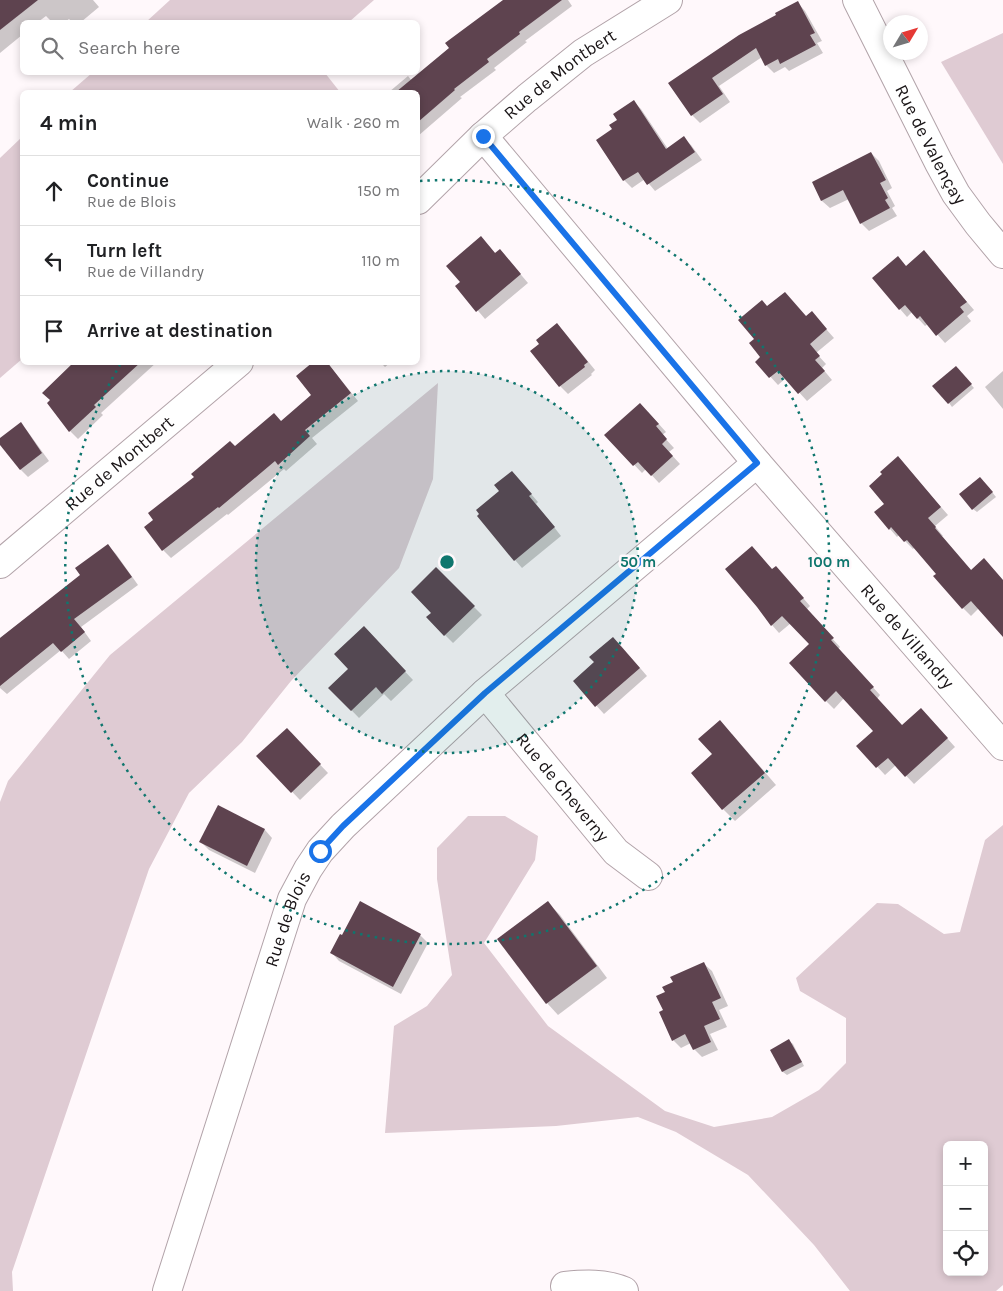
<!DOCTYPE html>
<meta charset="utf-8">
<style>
:root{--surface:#fff;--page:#f2f2f2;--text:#202124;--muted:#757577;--line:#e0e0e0}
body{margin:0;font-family:Karla,sans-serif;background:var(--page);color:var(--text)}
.controls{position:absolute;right:15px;bottom:15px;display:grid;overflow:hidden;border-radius:8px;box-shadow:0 2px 8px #0003}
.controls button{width:45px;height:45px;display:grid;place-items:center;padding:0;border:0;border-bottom:1px solid var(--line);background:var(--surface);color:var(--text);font:25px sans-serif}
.compass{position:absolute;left:883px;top:15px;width:45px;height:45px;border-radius:50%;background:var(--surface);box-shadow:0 2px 8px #0003;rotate:52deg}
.stop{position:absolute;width:15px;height:15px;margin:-11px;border:4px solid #1a73e8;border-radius:50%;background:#fff}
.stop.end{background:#1a73e8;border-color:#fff;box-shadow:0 1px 5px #0008}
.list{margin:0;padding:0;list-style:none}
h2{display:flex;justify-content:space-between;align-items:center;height:65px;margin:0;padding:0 20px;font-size:21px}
h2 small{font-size:16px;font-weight:400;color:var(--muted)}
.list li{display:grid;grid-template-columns:32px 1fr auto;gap:15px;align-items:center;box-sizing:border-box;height:70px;padding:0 20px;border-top:1px solid var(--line)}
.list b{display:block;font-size:19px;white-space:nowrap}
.list p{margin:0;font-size:16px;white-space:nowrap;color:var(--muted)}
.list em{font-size:16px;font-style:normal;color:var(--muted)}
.icon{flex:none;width:28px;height:28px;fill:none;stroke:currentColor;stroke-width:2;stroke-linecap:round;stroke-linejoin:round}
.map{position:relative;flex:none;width:1003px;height:1291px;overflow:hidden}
.search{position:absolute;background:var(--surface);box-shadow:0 2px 8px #0003;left:20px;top:20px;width:400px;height:55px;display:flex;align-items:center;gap:12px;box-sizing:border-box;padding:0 18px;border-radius:8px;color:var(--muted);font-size:19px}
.panel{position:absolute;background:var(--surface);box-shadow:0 2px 8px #0003;left:20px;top:90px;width:400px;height:275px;border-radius:8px}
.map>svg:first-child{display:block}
</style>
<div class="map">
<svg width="1003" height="1291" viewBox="0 0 1003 1291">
<rect width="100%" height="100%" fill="#fff8fb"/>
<g fill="#dfcbd3" fill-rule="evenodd">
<path d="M170 0H374L349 22H146Z"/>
<path d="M1003 33V164L941 62Z"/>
<path d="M92 73H325L340 92H70Z"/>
<path d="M22 137V359L0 378V158Z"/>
<path d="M438 383 433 479 399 568 291 681 242 742 189 793 149 869 12 1272 13 1291H0V802L8 781 110 655Z"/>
<path d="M468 816H505L538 836 535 860 484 943 548 1026 665 1111 714 1127 772 1117 819 1090 846 1063V1018L800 991 796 978 877 903 898 904 944 934 960 932 985 840 1003 825V1285L996 1291H850L814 1245 748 1175 676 1132 638 1117 556 1126 385 1133 394 1026 427 1006 452 975 437 879V848ZM947 1145H984V1272H947Z"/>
</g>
<g fill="#0003">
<path d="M0 0H93L99 7 81 22H72L69 19 65 22H52L46 16 38 22H22V35L0 53Z"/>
<path d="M504 0H568L572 6 525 41 527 42 494 68 496 70 460 97 462 98 418 136V92H389L408 76 412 81Z"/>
<path d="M798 3 805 11 822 41 817 43 823 53 789 71 785 67 774 73 766 65 762 57 719 86 730 102 700 123 692 115 670 83Z"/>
<path d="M634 102 641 109 668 149 683 138 691 145 702 160 655 191 645 179 632 188 624 180 598 140 614 129Z"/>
<path d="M871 153 879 161 892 188 887 191 895 206 892 208 897 216 869 231 861 223 849 199 830 208 822 201 813 183Z"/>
<path d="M489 246 496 254 500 250 528 283 485 319 457 286Z"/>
<path d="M931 260 974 310 967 316 971 321 945 343 928 324 925 326 912 312 907 317 900 309 907 267Z"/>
<path d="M767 308 819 321 834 338 816 353 826 364 822 368 832 380 807 401 786 378 778 385 757 362 762 357 756 339Z"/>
<path d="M557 325 565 333 595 370 591 374 592 375 568 394 560 386 541 344Z"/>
<path d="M84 362H157L101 413 103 415 78 439 70 431 48 403Z"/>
<path d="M380 362H391L385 367Z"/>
<path d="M329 365 358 401 312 438 317 444 286 471 284 469 228 515 227 514 171 558 163 550 146 528 235 448 281 422 313 395Z"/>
<path d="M959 371 974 388 952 407 949 403Z"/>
<path d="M1003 371V409L985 387Z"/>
<path d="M648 412 666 432 662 435 674 448 669 452 680 464 659 483 646 469 642 473 606 435Z"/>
<path d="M21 424 28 432 49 461 28 477 21 470 0 443V440Z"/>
<path d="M898 458 948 515 935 526 943 536H942L972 571 1003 581V635L979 608 971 616 963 608 938 574 915 547 913 549 899 535 897 537 890 529 885 504Z"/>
<path d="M512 472 538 502 536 504 561 536 522 568 515 560 501 491Z"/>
<path d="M984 482 996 497 977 512 973 509Z"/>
<path d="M108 546 116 554 138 585 81 627 91 641 69 659 61 650 7 694 0 688V638L82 575Z"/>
<path d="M436 569 482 615 453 643 427 617 432 613Z"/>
<path d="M772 571 784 576 810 606 806 610 840 647 838 649 880 695 877 699 903 727 929 718 955 747 914 784 896 765 885 775 858 746 874 731 844 698 834 709 826 701 811 644 791 623 779 633 772 625Z"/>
<path d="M364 628 413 680 391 701 384 694 359 718 330 688 350 669Z"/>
<path d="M621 646 647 676 604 714 574 681Z"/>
<path d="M732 734 776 785 735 821 723 809 692 773 713 755Z"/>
<path d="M294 737 328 773 300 800 258 756Z"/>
<path d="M218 807 265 830 272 838 255 873 209 850 201 842Z"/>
<path d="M548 903 560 915 607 978 558 1015 547 1003Z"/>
<path d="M420 935 428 943 401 994 339 961 332 953Z"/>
<path d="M704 964 712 971 728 1006 719 1010 727 1027 710 1034 718 1050 702 1057 694 1049 691 1043 681 1048 673 1040 664 1010 666 993Z"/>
<path d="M789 1041 793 1044 804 1066 787 1075 783 1072 772 1050Z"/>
</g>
<g fill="#5e434f">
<path d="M0 0H38L0 30Z"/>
<path d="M503 0H562L519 32 520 34 487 59 489 62 454 89 455 90 418 122V92H396L449 48 445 43Z"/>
<path d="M798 1 815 33 810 35 816 45 780 64 778 59 765 66 756 48 712 78 723 94 691 116 668 83 739 35 776 15 775 13Z"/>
<path d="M634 100 666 149 684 136 695 152 647 185 638 172 623 181 596 140 612 129 609 125 617 120 613 114Z"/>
<path d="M871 152 886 180 880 183 888 198 885 200 890 208 860 224 843 190 821 201 812 182Z"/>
<path d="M481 236 495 253 500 249 521 274 476 312 455 286 460 282 446 266Z"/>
<path d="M924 250 967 302 960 307 964 312 936 336 920 316 917 319 905 305 899 310 872 278 898 256 906 266Z"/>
<path d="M785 292 806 316 812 311 827 329 810 344 820 356 815 360 825 371 798 394 778 371 769 378 755 362 760 357 749 343 754 339 738 320 762 300 767 306Z"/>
<path d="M557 323 588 362 584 365 585 367 559 387 530 351 539 344 536 340Z"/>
<path d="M74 362H141L94 405 96 407 69 432 47 403 50 400 42 393Z"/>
<path d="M313 362H327L351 393 305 430 310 436 278 465 275 461 219 508 218 507 162 551 144 527 153 520 148 513 194 477 191 474 230 441 235 446 274 413 281 421 311 395 296 376Z"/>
<path d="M956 366 972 384 948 404 932 386Z"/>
<path d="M640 403 659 424 656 426 667 439 662 444 673 456 651 476 638 462 633 466 604 435Z"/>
<path d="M21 422 42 453 20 470 0 445V438Z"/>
<path d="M898 456 941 507 928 518 936 527 935 528 971 570 984 558 1003 580V637L971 601 962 609 933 576 936 574 907 540 904 542 891 527 889 530 874 512 884 504 869 486 882 474 880 472Z"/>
<path d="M512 471 532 494 529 496 555 527 514 561 477 516 479 514 476 510 499 491 494 485Z"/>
<path d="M980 477 993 492 972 510 959 494Z"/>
<path d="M108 544 132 577 74 619 85 632 61 652 53 643 0 686V638L80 575 75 568Z"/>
<path d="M752 546 772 569 776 566 804 598 800 601 834 638 831 640 874 687 870 690 902 725 921 708 948 738 905 777 888 758 876 768 856 746 873 731 836 691 825 702 789 663 809 644 782 616 771 626 757 607 725 569Z"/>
<path d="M436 567 475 606 444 636 426 617 431 613 411 592Z"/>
<path d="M364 626 406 671 382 694 376 687 351 711 328 688 348 669 334 654Z"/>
<path d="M613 637 640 668 595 707 573 681 594 662 589 657Z"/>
<path d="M720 720 765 773 722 810 691 773 712 754 698 739Z"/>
<path d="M287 728 321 764 291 793 256 756Z"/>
<path d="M218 805 265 829 247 866 199 842Z"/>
<path d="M360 901 421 934 393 987 330 953 340 934 342 935Z"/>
<path d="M548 901 597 966 546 1004 497 939Z"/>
<path d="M704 962 721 998 712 1002 720 1019 704 1026 711 1042 693 1050 685 1034 672 1041 659 1012 663 1010 656 996 665 992 662 987 673 982 670 977Z"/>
<path d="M789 1039 802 1062 782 1072 770 1050Z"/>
</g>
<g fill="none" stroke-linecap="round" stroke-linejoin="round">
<defs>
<g id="minor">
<path id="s1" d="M857 0 939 163 956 194 978 224 1003 254"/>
<path id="s2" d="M483 136 757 463 1003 746"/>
<path id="s3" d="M418 200 483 136 527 98 583 53 668 0"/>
<path id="s4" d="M0 564 239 362"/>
<path id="s5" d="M485 693 616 852 648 876"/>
<path d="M565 1286C585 1284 605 1283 624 1291"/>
<path id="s6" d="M167 1291 292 899 308 869 320 851 343 826 485 693 757 463"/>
</g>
</defs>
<use href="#minor" stroke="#b2a3a9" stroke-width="30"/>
<use href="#minor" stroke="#fff" stroke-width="28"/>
</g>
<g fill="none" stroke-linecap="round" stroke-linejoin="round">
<path stroke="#1a73e8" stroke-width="6" d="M320 851 343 826 485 693 757 463 483 136"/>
</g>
<circle cx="447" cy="562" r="191" fill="#0f766e" fill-opacity=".12"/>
<g fill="none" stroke="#0f766e" stroke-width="2.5" stroke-dasharray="2.5 5">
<circle cx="447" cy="562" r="191"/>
<path d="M420 181A382 382 0 1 1 120 365"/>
</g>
<g text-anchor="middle" stroke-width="5" stroke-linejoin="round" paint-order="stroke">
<g font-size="18" fill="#181315" stroke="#fff8fb">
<text dy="6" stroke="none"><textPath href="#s3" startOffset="190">Rue de Montbert</textPath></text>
<text dy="6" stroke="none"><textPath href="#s1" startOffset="162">Rue de Valençay</textPath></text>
<text dy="6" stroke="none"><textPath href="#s4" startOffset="156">Rue de Montbert</textPath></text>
<text dy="6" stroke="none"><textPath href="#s2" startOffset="656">Rue de Villandry</textPath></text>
<text dy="6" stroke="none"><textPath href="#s5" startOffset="122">Rue de Cheverny</textPath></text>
<text dy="6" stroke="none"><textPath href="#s6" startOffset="391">Rue de Blois</textPath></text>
</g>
</g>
<circle cx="447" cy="562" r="8" fill="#0f766e" stroke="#fff8fb" stroke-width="2.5"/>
<g font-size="15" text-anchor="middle" font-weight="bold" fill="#0f766e" stroke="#fff8fb" stroke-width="5" stroke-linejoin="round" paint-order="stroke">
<text x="638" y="567">50 m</text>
<text x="829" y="567">100 m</text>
</g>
</svg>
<div class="controls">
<button>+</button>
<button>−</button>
<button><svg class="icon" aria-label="locate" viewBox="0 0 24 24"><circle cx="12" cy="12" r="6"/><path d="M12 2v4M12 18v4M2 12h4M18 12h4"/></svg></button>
</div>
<svg class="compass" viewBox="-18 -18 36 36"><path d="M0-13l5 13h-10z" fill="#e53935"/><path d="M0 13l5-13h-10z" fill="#757577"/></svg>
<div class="stop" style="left:320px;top:851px"></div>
<div class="stop end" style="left:483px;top:136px"></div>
<div class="search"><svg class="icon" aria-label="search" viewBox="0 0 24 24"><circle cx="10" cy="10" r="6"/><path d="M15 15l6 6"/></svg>Search here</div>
<section class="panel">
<h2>4 min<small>Walk · 260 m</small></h2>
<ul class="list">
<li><svg class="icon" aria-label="ahead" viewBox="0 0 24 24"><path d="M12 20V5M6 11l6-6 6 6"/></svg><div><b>Continue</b><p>Rue de Blois</p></div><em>150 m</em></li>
<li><svg class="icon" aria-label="left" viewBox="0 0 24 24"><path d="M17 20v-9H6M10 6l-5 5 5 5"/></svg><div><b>Turn left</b><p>Rue de Villandry</p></div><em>110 m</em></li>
<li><svg class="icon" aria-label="arrive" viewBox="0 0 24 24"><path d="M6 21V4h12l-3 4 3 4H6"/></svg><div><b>Arrive at destination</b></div></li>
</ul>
</section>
</div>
